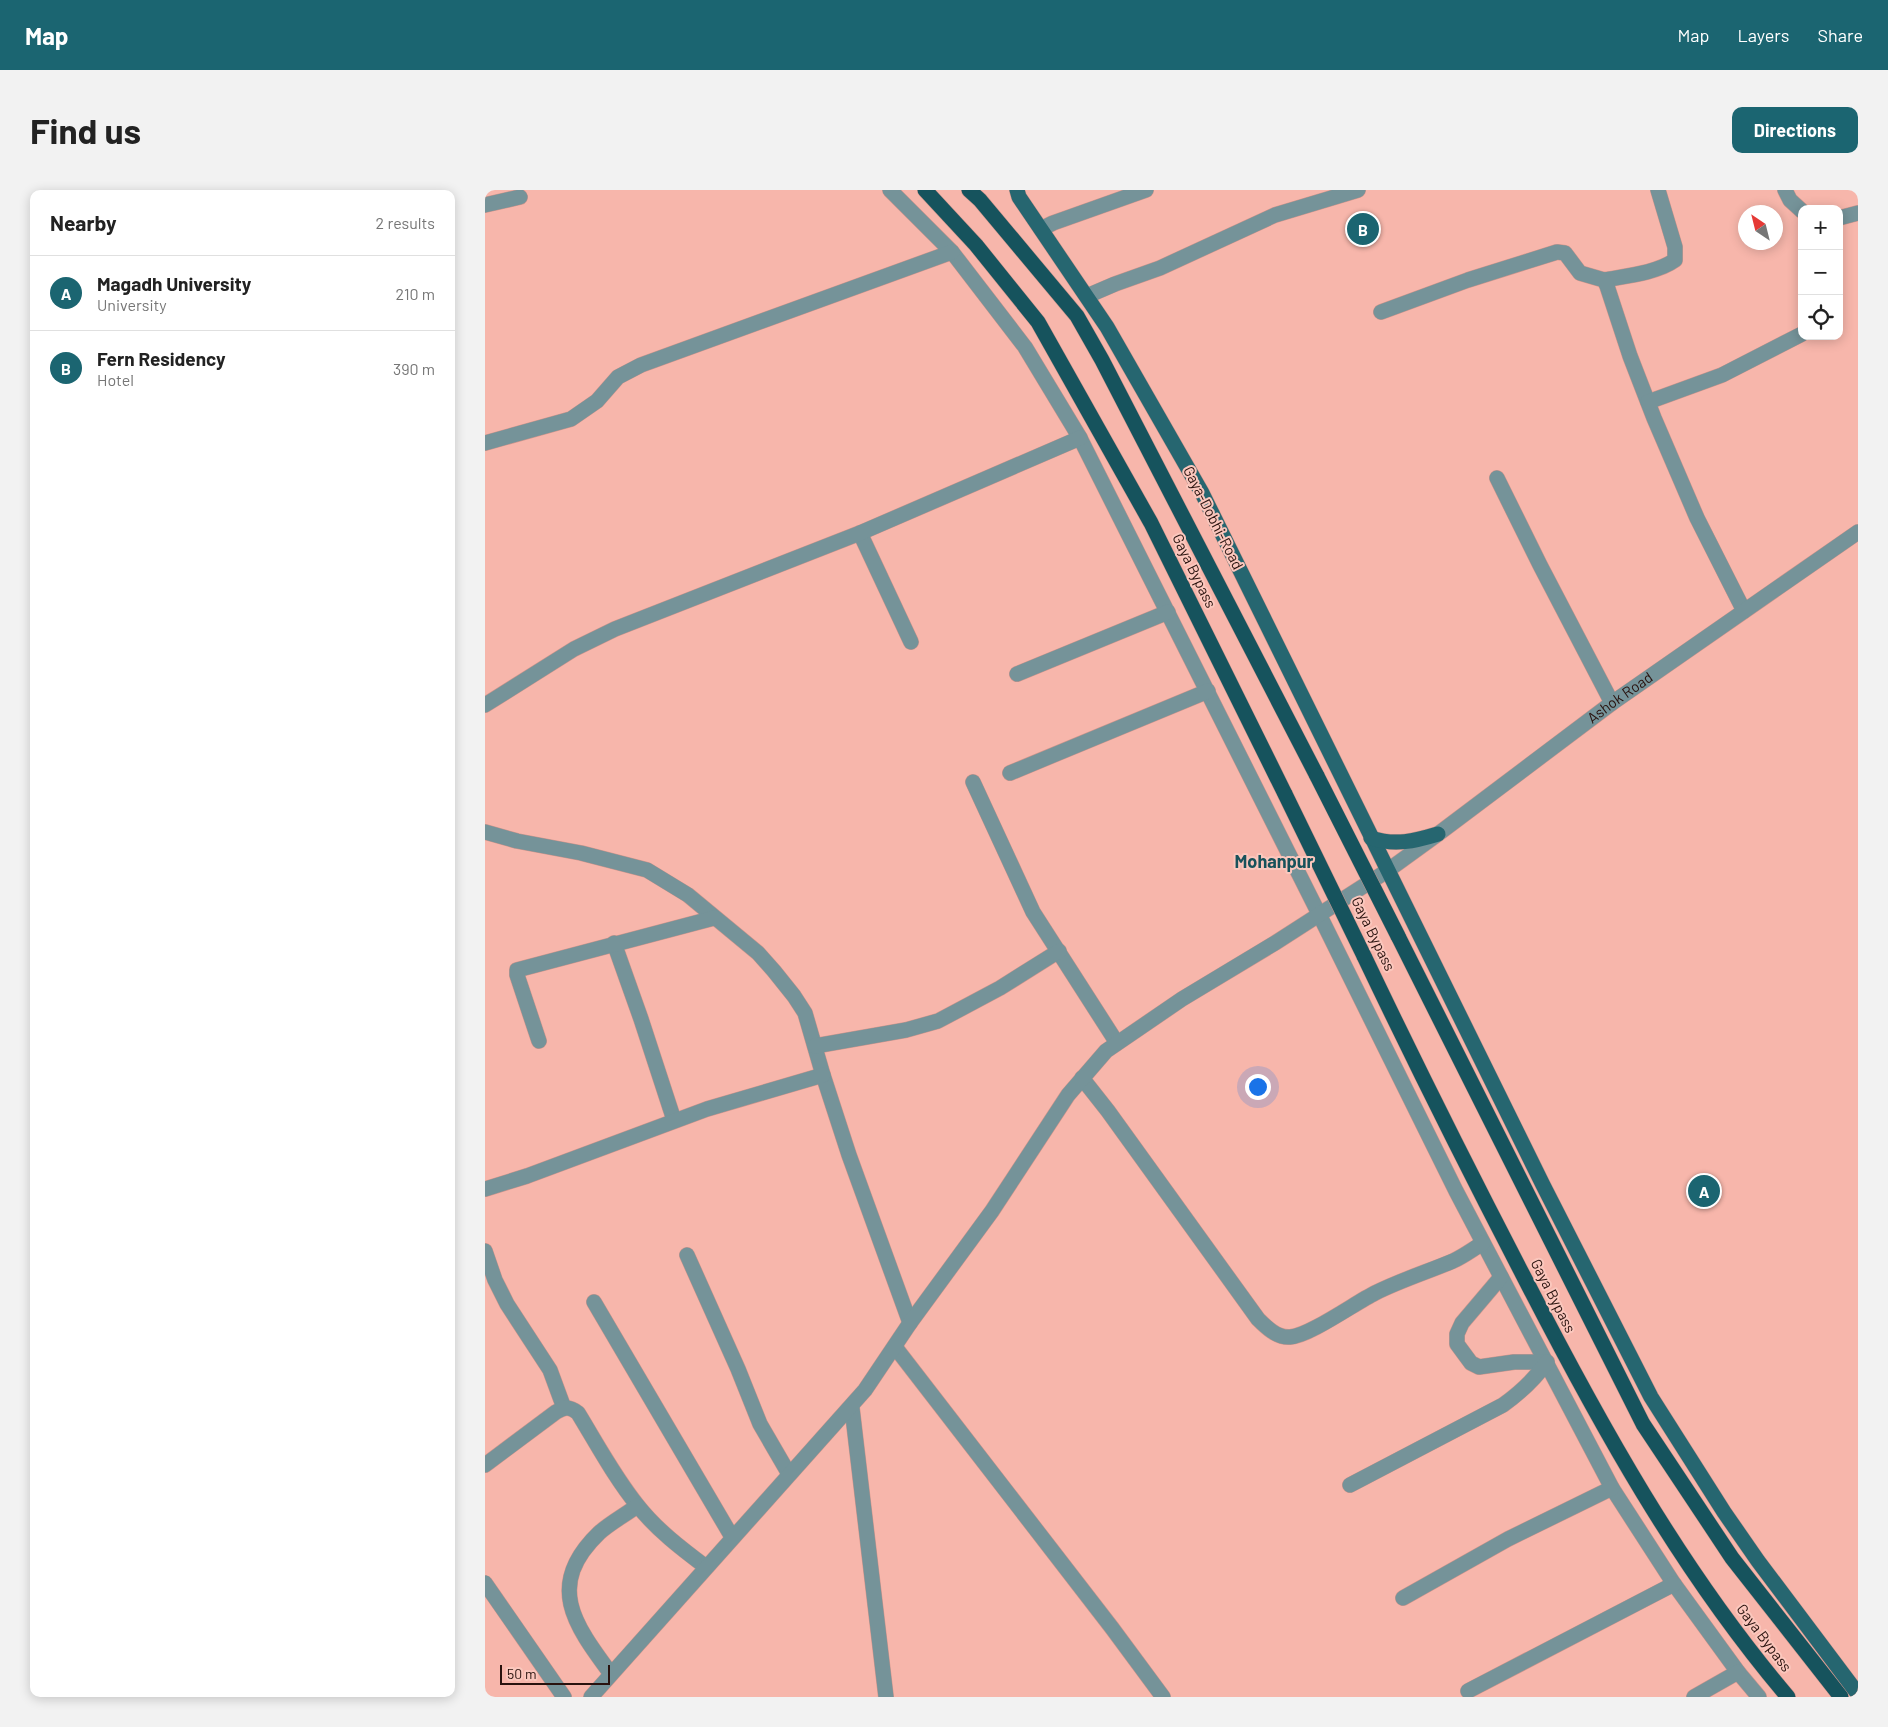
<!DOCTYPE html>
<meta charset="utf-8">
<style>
:root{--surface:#fff;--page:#f2f2f2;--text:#222;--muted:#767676;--line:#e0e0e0;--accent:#1b6571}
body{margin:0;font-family:Barlow,sans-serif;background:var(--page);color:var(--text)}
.controls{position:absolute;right:15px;top:15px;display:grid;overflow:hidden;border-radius:10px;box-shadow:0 2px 12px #0003}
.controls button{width:45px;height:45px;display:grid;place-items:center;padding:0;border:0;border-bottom:1px solid var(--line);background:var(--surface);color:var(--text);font:25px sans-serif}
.compass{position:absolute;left:1253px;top:15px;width:45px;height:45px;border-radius:50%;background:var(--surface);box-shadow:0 2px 12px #0003;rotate:325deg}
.scale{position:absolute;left:15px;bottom:12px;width:110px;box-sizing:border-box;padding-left:5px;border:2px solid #29120e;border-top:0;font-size:14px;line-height:18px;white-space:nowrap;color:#29120e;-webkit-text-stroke:4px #fbc7bd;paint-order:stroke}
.you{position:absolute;left:772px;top:896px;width:18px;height:18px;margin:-12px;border:4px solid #fff;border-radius:50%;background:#1a73e8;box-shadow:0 0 0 8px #1a73e833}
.badge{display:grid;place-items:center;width:32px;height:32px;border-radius:50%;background:var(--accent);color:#fff;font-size:16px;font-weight:700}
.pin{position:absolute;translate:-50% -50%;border:2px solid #fff;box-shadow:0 1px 5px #0006}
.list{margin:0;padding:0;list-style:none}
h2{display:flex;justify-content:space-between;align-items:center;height:65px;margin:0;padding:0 20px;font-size:21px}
h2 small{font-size:16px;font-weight:400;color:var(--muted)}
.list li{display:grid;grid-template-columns:32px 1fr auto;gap:15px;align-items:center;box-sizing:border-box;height:75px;padding:0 20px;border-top:1px solid var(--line)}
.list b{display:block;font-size:19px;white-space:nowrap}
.list p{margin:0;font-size:16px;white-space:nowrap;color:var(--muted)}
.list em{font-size:16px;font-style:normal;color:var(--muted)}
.icon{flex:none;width:28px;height:28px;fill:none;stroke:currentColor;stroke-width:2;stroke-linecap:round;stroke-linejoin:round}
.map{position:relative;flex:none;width:1373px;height:1507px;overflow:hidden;border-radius:10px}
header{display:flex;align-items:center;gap:30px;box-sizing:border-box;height:70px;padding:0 25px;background:var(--accent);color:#fff}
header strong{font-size:24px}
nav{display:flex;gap:28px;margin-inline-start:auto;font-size:18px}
.intro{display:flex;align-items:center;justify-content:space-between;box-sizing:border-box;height:120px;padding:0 30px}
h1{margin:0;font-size:35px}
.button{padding:12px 22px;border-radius:10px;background:var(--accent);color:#fff;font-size:18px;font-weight:700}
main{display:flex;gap:30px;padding:0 30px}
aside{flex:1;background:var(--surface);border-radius:10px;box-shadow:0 2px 12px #0003}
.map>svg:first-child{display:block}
</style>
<header>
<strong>Map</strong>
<nav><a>Map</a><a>Layers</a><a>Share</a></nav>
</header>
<div class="intro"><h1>Find us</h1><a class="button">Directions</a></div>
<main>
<aside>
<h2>Nearby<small>2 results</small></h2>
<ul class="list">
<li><span class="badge">A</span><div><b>Magadh University</b><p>University</p></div><em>210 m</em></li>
<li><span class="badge">B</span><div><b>Fern Residency</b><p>Hotel</p></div><em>390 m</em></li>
</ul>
</aside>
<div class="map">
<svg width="1373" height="1507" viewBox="0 0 1373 1507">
<rect width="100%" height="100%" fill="#f7b6ab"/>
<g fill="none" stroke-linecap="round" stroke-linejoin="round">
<defs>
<g id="minor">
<path d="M405 0 467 62 540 157 595 248 834 724 971 1001 1127 1298 1189 1394 1253 1482 1274 1507"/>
<path d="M1300 0 1305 10 1317 21"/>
<path d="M0 15 35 7"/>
<path d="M1354 28 1373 23"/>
<path d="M556 39 568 33 661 0"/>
<path d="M1119 90C1140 86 1172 83 1190 70V57L1173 0"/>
<path d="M602 106 630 94 675 78 790 25 873 0"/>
<path d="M896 122 983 90 1072 62 1080 63 1095 83 1119 90 1122 96 1145 166 1169 228 1212 328 1259 421"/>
<path d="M1163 212 1237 185 1317 144"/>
<path d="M0 253 86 229 112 211 133 187 156 175 467 62"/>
<path d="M1012 288 1055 375 1127 513"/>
<path d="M375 343 426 452"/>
<path d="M532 484 683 422"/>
<path d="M0 515 89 459 130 439 375 343 595 248"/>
<path d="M525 583 723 501"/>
<path d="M488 592 548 722 632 853"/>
<path d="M0 642 32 651 96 663 162 680 203 705 273 763 289 781 309 806 320 823 338 885 364 965 425 1133"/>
<path d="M129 753 156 829 189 930"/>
<path d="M54 851 32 785V780L229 728"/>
<path d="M330 856 421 840 453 831 515 798 574 761"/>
<path d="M597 888 623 921 773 1129C781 1137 792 1148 805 1147 824 1146 870 1113 890 1103 916 1090 942 1082 968 1071 979 1066 988 1059 998 1053"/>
<path d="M0 999 42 986 222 919 338 885"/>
<path d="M0 1061 10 1090 22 1114 65 1180 79 1218"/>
<path d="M202 1065 253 1179 275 1234 304 1284"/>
<path d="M1016 1087 977 1133 972 1144V1154L986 1173 994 1177 1029 1172H1062"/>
<path d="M109 1112 247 1347"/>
<path d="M410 1157 627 1438 678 1507"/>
<path d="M367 1218 401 1507"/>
<path d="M0 1275 71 1222C80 1217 84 1216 93 1223 112 1254 130 1288 153 1316 172 1340 197 1359 221 1377"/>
<path d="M865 1295 1018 1215C1036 1202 1049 1190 1062 1172"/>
<path d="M0 1393 79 1507"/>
<path d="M918 1408 1023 1349 1127 1298"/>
<path d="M126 1484C89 1434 60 1395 114 1343 125 1333 140 1325 152 1316"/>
<path d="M983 1501 1189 1394"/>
<path id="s1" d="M106 1507 380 1200 425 1133 507 1021 583 905 621 861 697 809 790 753 902 681 953 644 1127 513 1373 342"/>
<path d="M1209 1507 1253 1482"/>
</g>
<g id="major">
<path d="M532 0 534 7 622 137 717 303 1058 995 1166 1207 1239 1322 1273 1371 1373 1504"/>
<path d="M886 648C910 656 930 651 953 644"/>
</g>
<g id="highway">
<path d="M440 0 491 55 553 132 666 333 800 604"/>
<path d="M484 0 495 10 592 126 617 170 832 586"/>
<path d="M913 746 1158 1234 1247 1368 1356 1507"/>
<path d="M879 766C930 873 983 979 1038 1085 1114 1233 1195 1380 1303 1507"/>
</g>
</defs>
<use href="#minor" stroke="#ce958c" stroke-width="16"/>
<use href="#major" stroke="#ce958c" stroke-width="16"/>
<use href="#highway" stroke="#ce958c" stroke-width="16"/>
<use href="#minor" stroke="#759399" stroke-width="15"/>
<use href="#major" stroke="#266670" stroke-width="15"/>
<use href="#highway" stroke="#16535d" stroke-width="15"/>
<defs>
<g id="highway-bridge">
<path d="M832 586 913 746"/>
<path d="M800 604 879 766"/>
</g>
</defs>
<use href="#highway-bridge" stroke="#ce958c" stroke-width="16" stroke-linecap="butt"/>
<use href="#highway-bridge" stroke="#16535d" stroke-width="15"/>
</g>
<g text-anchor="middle" stroke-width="4" stroke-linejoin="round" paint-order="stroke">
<g font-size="15" fill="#29120e" stroke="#fbc7bd">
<text transform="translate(728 328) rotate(63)" y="5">Gaya-Dobhi-Road</text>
<text transform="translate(709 381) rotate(64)" y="5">Gaya Bypass</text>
<text dy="5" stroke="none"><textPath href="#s1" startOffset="1452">Ashok Road</textPath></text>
<text transform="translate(888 744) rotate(64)" y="5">Gaya Bypass</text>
<text transform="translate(1068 1106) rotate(63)" y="5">Gaya Bypass</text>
<text transform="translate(1279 1448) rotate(53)" y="5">Gaya Bypass</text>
</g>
<g font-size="18" font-weight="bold" fill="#18525b" stroke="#fbc7bd">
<text x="789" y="678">Mohanpur</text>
</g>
</g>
</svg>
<div class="controls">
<button>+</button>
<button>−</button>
<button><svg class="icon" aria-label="locate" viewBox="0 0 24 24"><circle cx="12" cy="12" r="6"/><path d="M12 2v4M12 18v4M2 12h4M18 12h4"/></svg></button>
</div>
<svg class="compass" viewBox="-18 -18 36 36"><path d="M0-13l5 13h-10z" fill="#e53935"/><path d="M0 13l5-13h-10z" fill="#767676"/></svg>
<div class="scale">50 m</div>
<div class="you"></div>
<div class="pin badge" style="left:1219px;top:1001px">A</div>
<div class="pin badge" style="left:878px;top:39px">B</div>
</div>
</main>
